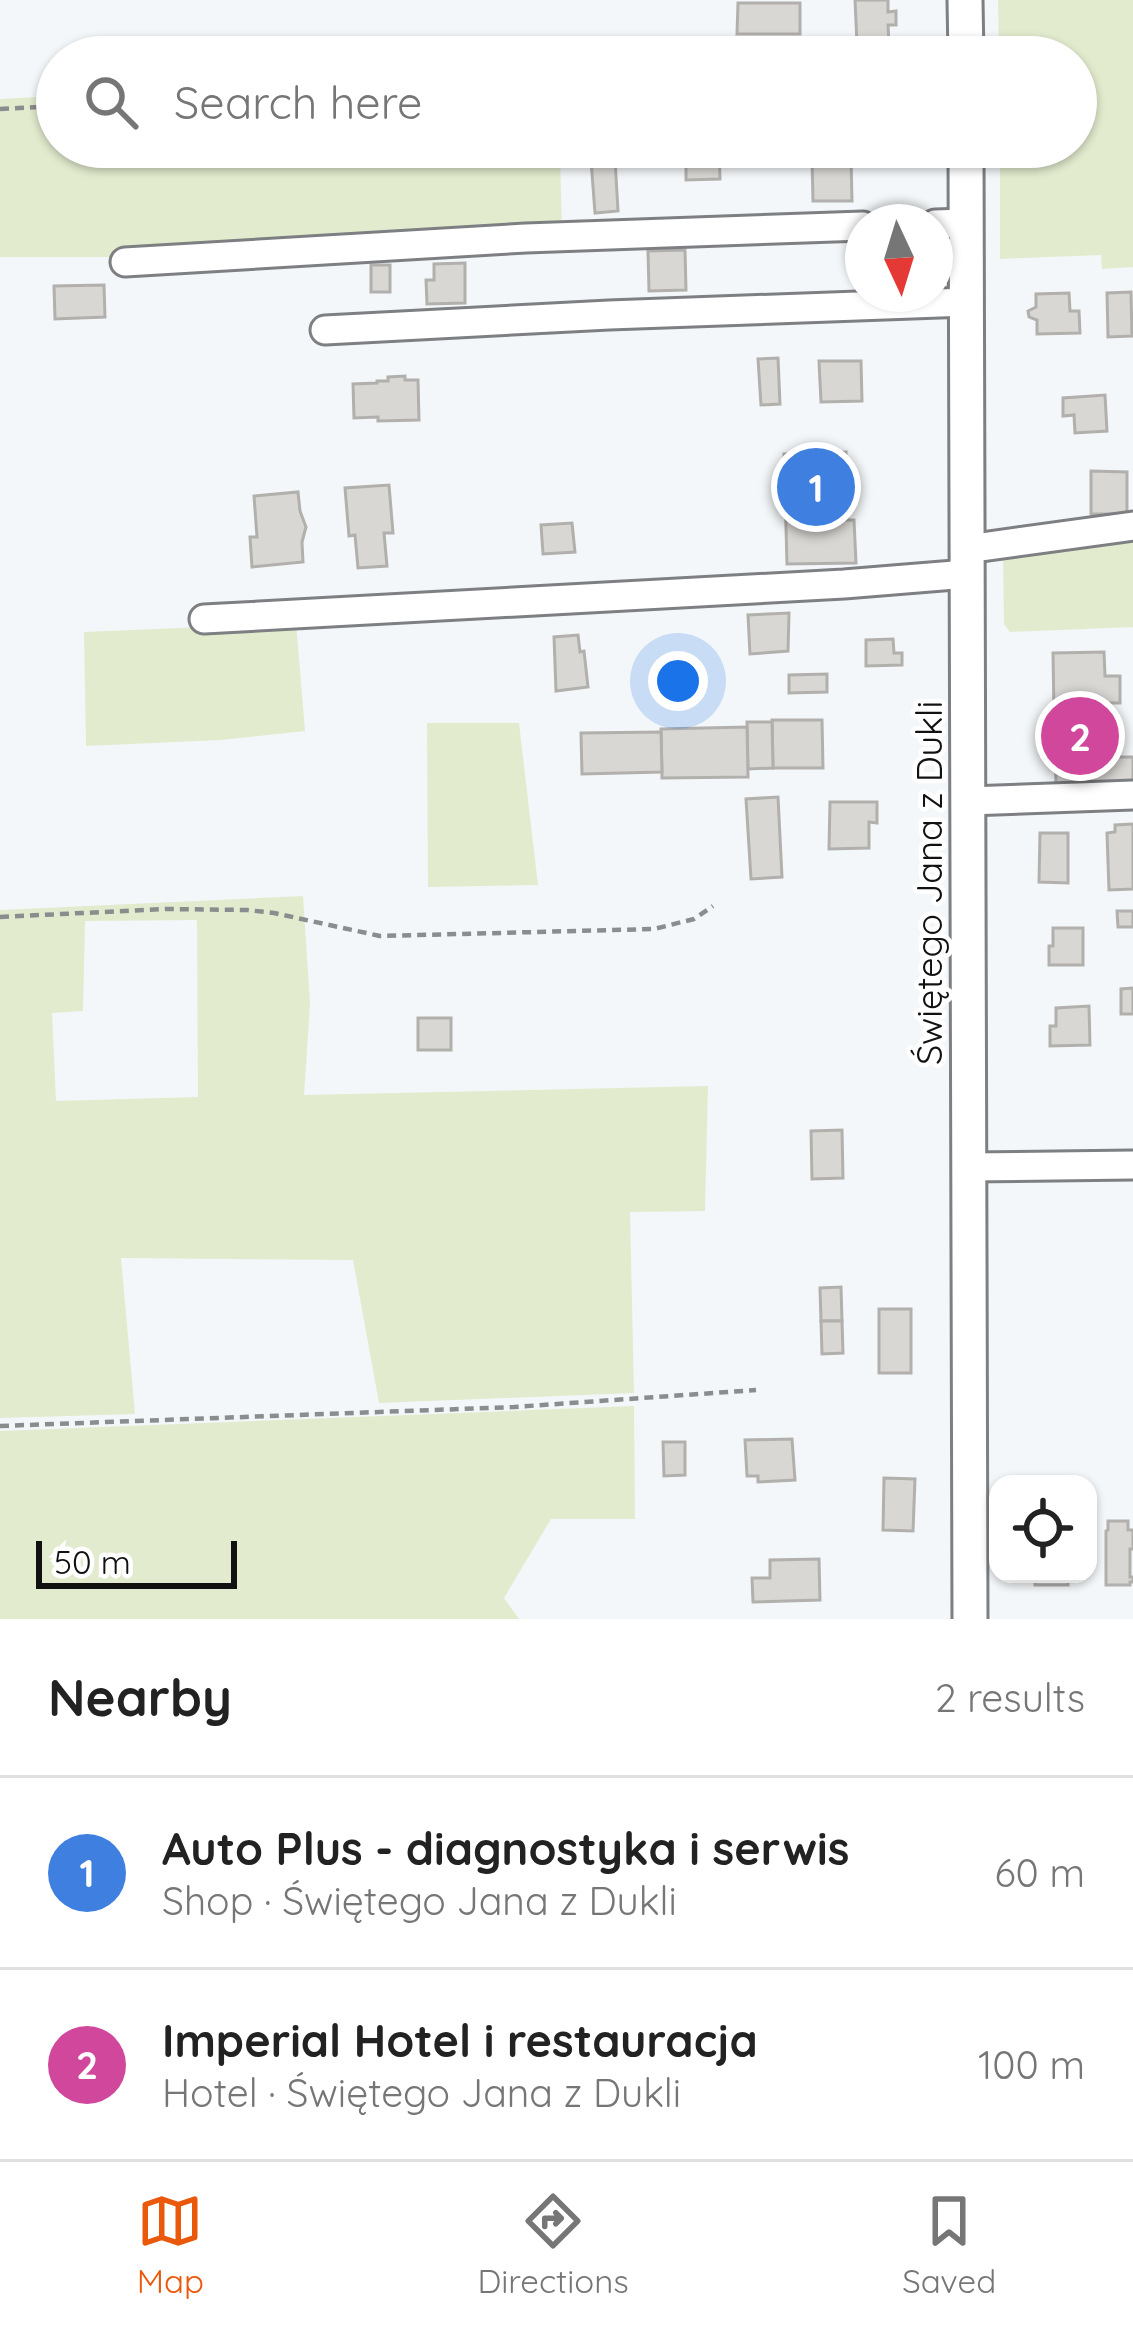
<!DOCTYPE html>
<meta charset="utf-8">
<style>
:root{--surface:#fff;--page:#f2f2f2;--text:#222;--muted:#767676;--line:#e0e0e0;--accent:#ea580c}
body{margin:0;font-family:Quicksand,sans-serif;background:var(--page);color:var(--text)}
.controls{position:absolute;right:36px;bottom:36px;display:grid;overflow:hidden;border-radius:24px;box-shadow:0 3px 9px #0004}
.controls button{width:108px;height:108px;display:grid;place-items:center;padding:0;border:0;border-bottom:3px solid var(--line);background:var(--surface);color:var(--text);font:60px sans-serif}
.compass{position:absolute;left:845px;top:204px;width:108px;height:108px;border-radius:50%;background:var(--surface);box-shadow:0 3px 9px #0004;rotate:176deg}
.scale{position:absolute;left:36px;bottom:30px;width:201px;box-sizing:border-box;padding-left:12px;border:6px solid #111112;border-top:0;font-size:33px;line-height:42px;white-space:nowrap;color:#111112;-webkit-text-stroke:9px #fff;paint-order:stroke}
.you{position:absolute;left:678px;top:681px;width:42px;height:42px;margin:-30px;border:9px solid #fff;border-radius:50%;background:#1a73e8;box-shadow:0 0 0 18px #1a73e833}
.badge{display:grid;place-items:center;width:78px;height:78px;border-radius:50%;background:var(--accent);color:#fff;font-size:39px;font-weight:700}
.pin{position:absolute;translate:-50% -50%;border:6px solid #fff;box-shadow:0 3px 12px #0006}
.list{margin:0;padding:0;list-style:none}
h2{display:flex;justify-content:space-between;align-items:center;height:156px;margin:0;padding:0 48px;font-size:51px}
h2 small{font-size:39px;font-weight:400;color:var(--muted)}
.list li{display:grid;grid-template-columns:78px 1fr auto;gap:36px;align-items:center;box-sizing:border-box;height:192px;padding:0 48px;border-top:3px solid var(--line)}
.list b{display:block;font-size:45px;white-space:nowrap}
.list p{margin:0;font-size:39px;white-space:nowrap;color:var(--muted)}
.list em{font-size:39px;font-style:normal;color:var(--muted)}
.icon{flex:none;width:66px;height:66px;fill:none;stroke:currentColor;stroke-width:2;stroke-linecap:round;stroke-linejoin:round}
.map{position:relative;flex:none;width:1133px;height:1619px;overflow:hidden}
.search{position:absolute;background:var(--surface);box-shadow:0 3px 9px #0004;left:36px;right:36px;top:36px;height:132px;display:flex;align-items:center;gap:30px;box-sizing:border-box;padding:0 42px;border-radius:66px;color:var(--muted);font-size:45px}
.sheet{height:540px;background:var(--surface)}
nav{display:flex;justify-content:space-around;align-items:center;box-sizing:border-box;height:168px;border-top:3px solid var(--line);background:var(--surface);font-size:33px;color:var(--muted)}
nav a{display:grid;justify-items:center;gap:6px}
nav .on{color:var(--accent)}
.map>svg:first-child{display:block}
</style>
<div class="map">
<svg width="1133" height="1619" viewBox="0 0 1133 1619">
<rect width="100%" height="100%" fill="#f4f7f9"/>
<g fill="#e2ebce" fill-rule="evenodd">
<path d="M998 0H1133V267L1102 269 1101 255 1000 259V147H1076V57H999Z"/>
<path d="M57 96V147H369L371 153 393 161 560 159 562 228 118 257H0V99Z"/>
<path d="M1133 537V627L1010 632 1004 624 1003 554Z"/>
<path d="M296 623 305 731 220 740 86 746 84 632Z"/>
<path d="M427 723H519L538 885 428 887Z"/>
<path d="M303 896 310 1003 304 1095 708 1086 705 1211 630 1212 634 1393 379 1403 353 1260 121 1258 135 1414 0 1418V910ZM197 920 198 1097 56 1101 52 1013 83 1011 85 921Z"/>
<path d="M634 1406 635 1519H551L504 1598 519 1619H0V1431Z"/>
</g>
<g fill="#d9d7d4" stroke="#b2b0ad" stroke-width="3">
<path d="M855 0H888V12L896 11V25H888L889 43 857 44Z"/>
<path d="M738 3H800V34H737Z"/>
<path d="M686 147H719L720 179 686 180Z"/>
<path d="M812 158H851L852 201H813Z"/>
<path d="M615 159 618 211 595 213 591 160Z"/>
<path d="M685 250 686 290 649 291 648 251Z"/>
<path d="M465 263V303L427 304 426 280H434V264Z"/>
<rect x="371" y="265" width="19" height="27"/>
<path d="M104 285 105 317 55 319 54 286Z"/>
<path d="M1131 292 1132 336 1108 337 1107 293Z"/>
<path d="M1069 293 1070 311H1079L1080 333 1037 334V320L1029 317 1028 311 1036 307V294Z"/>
<path d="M778 358 780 404 761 405 758 359Z"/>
<path d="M819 361H861L862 401 821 402Z"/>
<path d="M405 376V380H418L419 420 378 421V417L354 418 353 384 377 383V381H388V377Z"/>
<path d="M1105 395 1107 431 1075 433 1074 415 1063 416V398Z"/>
<path d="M846 452 847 520H854L856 563 787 564 784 454Z"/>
<path d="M1091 471 1127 472V514H1091Z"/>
<path d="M389 485 393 533H384L387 566 358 568 355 535 349 536 345 488Z"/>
<path d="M298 492 300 511 306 527 302 542 303 562 252 567 250 537H257L254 496Z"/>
<path d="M572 523 575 552 543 554 541 525Z"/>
<path d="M789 613 788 651 750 654 748 615Z"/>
<path d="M578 635 580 652 584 651 588 687 556 691 554 637Z"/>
<path d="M893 639 894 653H902V665L866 666V640Z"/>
<path d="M1104 652 1105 676H1120V703H1105L1106 714 1054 715 1053 653Z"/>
<path d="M827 674V692L789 693V675Z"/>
<path d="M1106 714V757H1133V782L1056 783 1054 715Z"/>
<path d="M772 720H822L823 768H773Z"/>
<path d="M747 722H772L773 768 748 769Z"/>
<path d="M747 727 748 777 662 778 661 729Z"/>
<path d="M661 732 662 772 582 774 581 733Z"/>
<path d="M778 797 782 877 751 879 746 799Z"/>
<path d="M830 802H877V823L869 822V848L829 849Z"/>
<path d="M1133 824V889L1109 890 1107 833 1115 832V825Z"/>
<path d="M1040 833H1068V883L1039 882Z"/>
<path d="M1117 911H1133V927H1118Z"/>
<path d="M1053 928H1083V965H1049V946H1053Z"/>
<path d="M1133 988V1014H1121V989Z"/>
<path d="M1089 1006 1090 1045 1050 1046V1026H1056V1008Z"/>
<rect x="418" y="1018" width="33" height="32"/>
<path d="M842 1130 843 1178 812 1179 811 1131Z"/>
<path d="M841 1287 842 1321H821L820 1288Z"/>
<rect x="879" y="1309" width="32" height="64"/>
<path d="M821 1321H842L843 1353 822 1354Z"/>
<path d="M792 1439 795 1480 758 1482V1476H747L745 1440Z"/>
<path d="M663 1442H685V1475L664 1476Z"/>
<path d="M884 1478 915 1479 913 1531 883 1530Z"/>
<path d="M1108 1521H1128V1530H1133V1549H1130V1577H1133V1582H1130V1585H1106V1531L1108 1530Z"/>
<path d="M819 1559 820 1600 753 1602 752 1578H770V1560Z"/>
<rect x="1035" y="1574" width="33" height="11"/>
</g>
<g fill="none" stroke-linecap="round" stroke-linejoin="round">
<defs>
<g id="minor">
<path d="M935 224 966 223"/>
<path d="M125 262 526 238 863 226"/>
<path d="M325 330 609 315 967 302"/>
<path d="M967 549 1133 526"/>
<path d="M204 619 844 584 967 574"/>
<path d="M968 801 1133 795"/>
<path d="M969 1167 1133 1165"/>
</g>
<g id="major">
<path d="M965 0 966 57"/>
<path d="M966 147 970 1619"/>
</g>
</defs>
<use href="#minor" stroke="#7d7f82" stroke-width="33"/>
<use href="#major" stroke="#7d7f82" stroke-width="39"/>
<g stroke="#8a8c8e" stroke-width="4.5" stroke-dasharray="9 6" stroke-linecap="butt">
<path d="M0 109 57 106"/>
<path d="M0 917 165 909 247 910 274 913 380 936 654 929 694 919 713 906"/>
<path d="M0 1426 514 1407 756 1390"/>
</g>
<use href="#minor" stroke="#fff" stroke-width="27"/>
<use href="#major" stroke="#fff" stroke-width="33"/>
</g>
<g text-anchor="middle" stroke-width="9" stroke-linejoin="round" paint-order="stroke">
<g font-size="36" fill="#111112" stroke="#fff">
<text transform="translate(929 883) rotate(-90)" y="13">Świętego Jana z Dukli</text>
</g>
</g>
</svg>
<div class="controls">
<button><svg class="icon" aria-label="locate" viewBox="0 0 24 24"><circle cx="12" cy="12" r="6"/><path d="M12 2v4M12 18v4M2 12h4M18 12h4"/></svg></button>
</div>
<svg class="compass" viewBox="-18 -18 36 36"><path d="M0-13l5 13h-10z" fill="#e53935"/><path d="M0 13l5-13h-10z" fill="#767676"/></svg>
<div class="scale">50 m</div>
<div class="you"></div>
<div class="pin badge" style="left:816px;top:487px;background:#3f7fe0">1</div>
<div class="pin badge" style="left:1080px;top:736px;background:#d1479c">2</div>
<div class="search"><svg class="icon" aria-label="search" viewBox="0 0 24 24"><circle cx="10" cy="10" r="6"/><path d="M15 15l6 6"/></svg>Search here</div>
</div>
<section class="sheet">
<h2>Nearby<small>2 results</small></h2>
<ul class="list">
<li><span class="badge" style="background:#3f7fe0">1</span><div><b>Auto Plus - diagnostyka i serwis</b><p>Shop · Świętego Jana z Dukli</p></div><em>60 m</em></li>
<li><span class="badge" style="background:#d1479c">2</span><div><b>Imperial Hotel i restauracja</b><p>Hotel · Świętego Jana z Dukli</p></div><em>100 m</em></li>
</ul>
</section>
<nav>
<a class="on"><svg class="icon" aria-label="map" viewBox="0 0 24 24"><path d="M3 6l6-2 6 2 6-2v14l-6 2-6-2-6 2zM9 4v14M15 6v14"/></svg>Map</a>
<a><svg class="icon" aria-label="directions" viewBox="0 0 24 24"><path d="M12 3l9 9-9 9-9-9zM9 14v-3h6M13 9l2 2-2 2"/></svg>Directions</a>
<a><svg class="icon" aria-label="saved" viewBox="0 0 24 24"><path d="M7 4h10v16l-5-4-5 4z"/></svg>Saved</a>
</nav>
